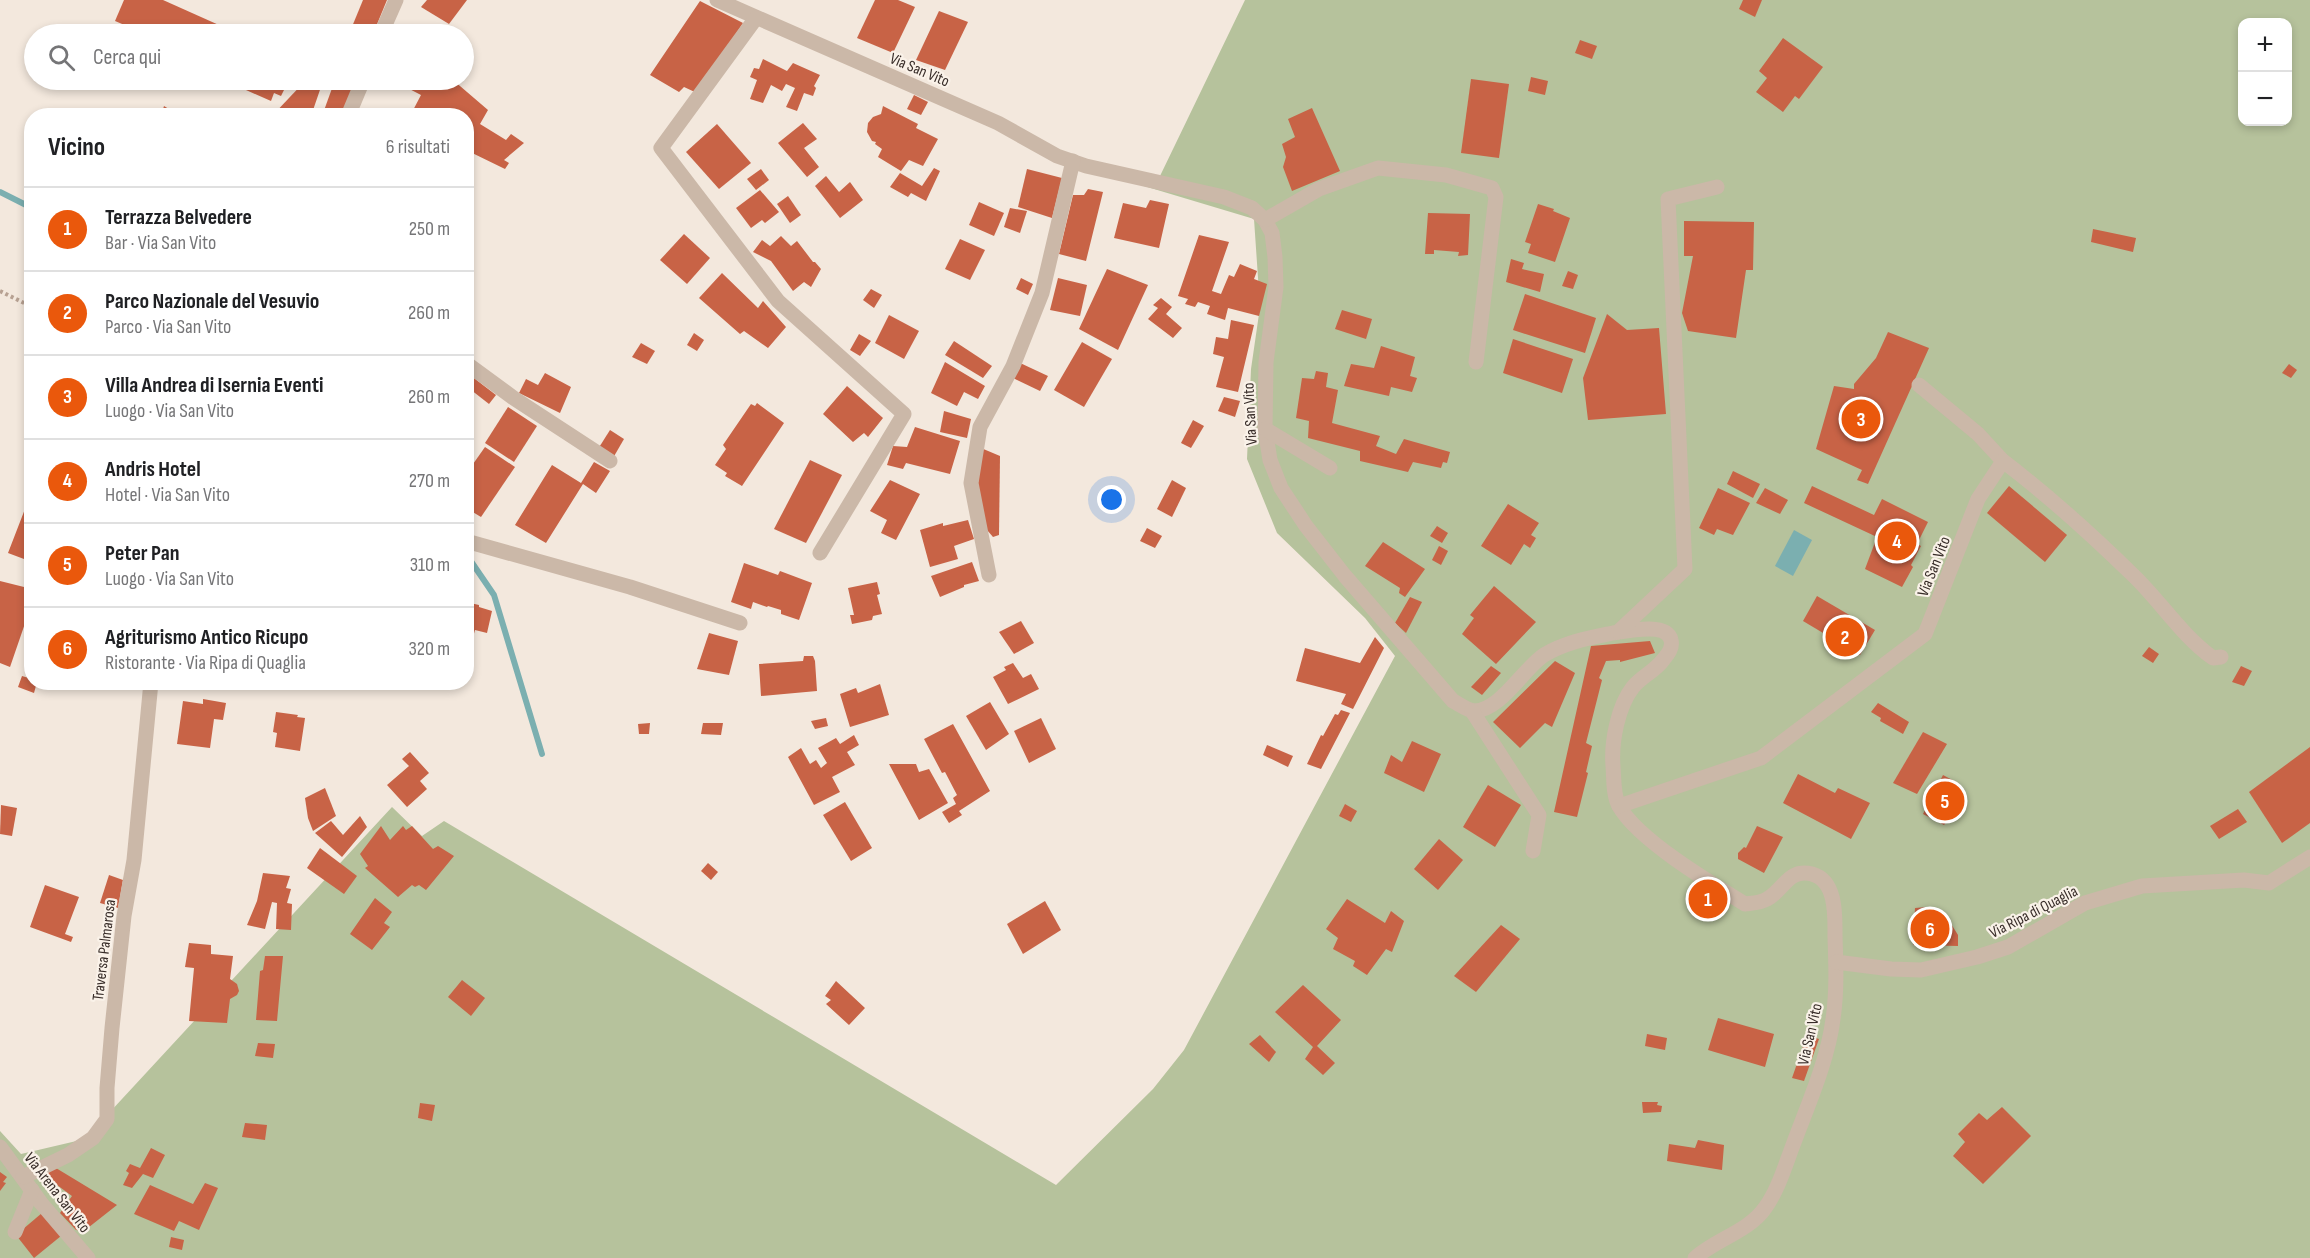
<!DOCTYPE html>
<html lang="it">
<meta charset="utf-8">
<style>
:root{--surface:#fff;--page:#f6f6f6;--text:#202124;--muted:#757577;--line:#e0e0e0;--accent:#ea580c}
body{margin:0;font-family:"Sofia Sans Condensed",sans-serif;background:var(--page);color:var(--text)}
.controls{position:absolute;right:18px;top:18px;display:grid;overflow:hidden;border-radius:12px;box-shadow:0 3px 9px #0003}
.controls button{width:54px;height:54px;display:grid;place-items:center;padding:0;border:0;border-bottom:2px solid var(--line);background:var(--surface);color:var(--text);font:30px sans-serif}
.you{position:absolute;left:1112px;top:500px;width:21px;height:21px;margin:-15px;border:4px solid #fff;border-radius:50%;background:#1a73e8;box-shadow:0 0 0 9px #1a73e833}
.badge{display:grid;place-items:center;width:39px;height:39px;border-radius:50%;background:var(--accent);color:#fff;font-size:20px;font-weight:700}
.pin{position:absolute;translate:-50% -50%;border:3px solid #fff;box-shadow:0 2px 6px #0006}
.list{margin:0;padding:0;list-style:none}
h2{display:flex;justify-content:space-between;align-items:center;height:78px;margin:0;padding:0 24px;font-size:26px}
h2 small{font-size:20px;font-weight:400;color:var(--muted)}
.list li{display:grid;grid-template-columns:39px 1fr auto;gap:18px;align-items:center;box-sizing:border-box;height:84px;padding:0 24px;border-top:2px solid var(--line)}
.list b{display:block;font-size:22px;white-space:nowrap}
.list p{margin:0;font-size:20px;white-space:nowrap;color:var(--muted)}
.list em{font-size:20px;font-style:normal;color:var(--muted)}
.icon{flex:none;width:33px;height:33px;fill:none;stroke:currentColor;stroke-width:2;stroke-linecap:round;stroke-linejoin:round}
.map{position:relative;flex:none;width:2310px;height:1258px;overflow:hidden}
.search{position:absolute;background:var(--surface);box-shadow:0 3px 9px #0003;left:24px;top:24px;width:450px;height:66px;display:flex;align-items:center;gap:15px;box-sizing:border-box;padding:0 21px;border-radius:33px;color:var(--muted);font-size:22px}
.panel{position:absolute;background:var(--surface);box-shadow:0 3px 9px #0003;left:24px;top:108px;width:450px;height:582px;border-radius:24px}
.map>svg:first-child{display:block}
</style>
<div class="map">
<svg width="2310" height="1258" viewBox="0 0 2310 1258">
<rect width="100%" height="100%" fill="#f3e8dd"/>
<path fill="#b6c29c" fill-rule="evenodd" d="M1245 0H2310V1258H0V1131L21 1154 85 1139 392 807 422 836 444 821 1056 1185 1153 1089 1184 1050 1395 656 1365 618 1277 533 1247 459 1251 369 1260 307 1254 219 1144 186 1160 176ZM2242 22H2288V122H2242Z"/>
<path fill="#7bafb0" d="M1794 530 1812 540 1793 576 1775 566Z"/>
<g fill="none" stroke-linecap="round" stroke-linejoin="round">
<g stroke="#7bafb0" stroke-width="6">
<path d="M0 192 32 208"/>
<path d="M466 554 494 595 542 754"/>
</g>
</g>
<g fill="#c86346">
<path d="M124 0H163L239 34H146L115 21Z"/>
<path d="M363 0H387L373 34H349Z"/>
<path d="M427 0H467L449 24 421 7Z"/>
<path d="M875 0H898L915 7 893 53 857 38Z"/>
<path d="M1743 0H1762L1755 17 1739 9Z"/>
<path d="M700 1 743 23 697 93 684 87 679 92 650 75Z"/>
<path d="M939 11 968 22 945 70 916 60Z"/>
<path d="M1783 38 1823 67 1799 99 1795 96 1783 112 1756 92 1767 78 1759 71Z"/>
<path d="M1580 40 1597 46 1592 59 1575 53Z"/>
<path d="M763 59 787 71 793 63 820 75 814 86 816 88 813 96 804 93 797 111 786 107 795 88 786 84 782 91 771 85 763 103 750 99 757 80 750 77 754 68 759 69Z"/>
<path d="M1531 77 1548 81 1545 95 1528 91Z"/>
<path d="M1471 79 1509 84 1499 158 1461 153Z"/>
<path d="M240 80H289L281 96 274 93 271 101 237 86Z"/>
<path d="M306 80 323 81 311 116H272Z"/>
<path d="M335 80H356L341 116H322Z"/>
<path d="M392 80H453L488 110 480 124 506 140 511 134 524 143 504 160 509 163 505 169 466 150V116H410L421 95Z"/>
<path d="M914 95 928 102 921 115 907 109Z"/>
<path d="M164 106 180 116H161Z"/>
<path d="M883 106 918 124 916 128 938 139 923 166 909 160 901 171 878 157 882 149 875 144 876 142 872 141 867 132 868 123 873 117 881 114Z"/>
<path d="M1312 108 1340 171 1292 191 1283 167 1286 157 1282 144 1295 137 1288 119Z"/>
<path d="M803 123 817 139 804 148 819 167 807 177 778 143Z"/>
<path d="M717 124 751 163 719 189 686 152Z"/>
<path d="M934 168 940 171 926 201 911 193 908 197 890 187 900 173 922 186Z"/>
<path d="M761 169 769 180 756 190 747 179Z"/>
<path d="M1027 169 1062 178 1052 218 1018 207Z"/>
<path d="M826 176 839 192 850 182 863 200 840 218 815 186Z"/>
<path d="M1088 189 1103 192 1086 261 1059 254 1073 195H1084Z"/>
<path d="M760 190 779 212 765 223 762 220 751 228 736 208Z"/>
<path d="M788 196 801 215 790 223 777 204Z"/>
<path d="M1150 200 1169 204 1159 248 1114 238 1123 203 1146 208Z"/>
<path d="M979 202 1004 213 994 236 969 225Z"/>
<path d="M1538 204 1554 209 1553 211 1570 218 1555 262 1528 253 1531 244 1525 242Z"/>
<path d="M1010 208 1027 211 1020 233 1004 227Z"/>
<path d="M1428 213 1470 214 1468 255 1458 256 1459 252 1434 250V254H1425Z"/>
<path d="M1684 221 1754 222 1753 270H1746L1736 338 1688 331 1682 313 1693 256H1684Z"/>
<path d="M2093 229 2136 238 2133 252 2091 242Z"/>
<path d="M684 234 710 258 687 284 660 260Z"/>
<path d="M1199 235 1229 242 1212 291 1221 294 1229 275 1234 277 1240 264 1257 271 1254 279 1267 284 1259 316 1228 308 1225 320 1207 314 1210 306 1198 302 1195 307 1185 304 1188 299 1178 296Z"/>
<path d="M781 236 791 246 797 241 813 262H815L821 269 811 287 804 282 793 291 771 261 753 252 762 240 770 246Z"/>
<path d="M960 239 985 250 970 280 945 269Z"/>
<path d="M1511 259 1524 263 1522 269 1544 274 1540 292 1506 282Z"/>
<path d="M1107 269 1148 285 1118 350 1079 329Z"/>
<path d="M1568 271 1578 275 1573 289 1562 286Z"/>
<path d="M722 273 758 308 763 301 786 327 768 348 744 331 740 334 699 298Z"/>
<path d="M1021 278 1033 284 1028 295 1016 289Z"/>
<path d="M1058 278 1087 285 1080 316 1050 310Z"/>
<path d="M871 289 882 295 874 308 863 300Z"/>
<path d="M1525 294 1596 318 1585 353 1513 330Z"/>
<path d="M1161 298 1172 307 1166 314 1182 328 1173 338 1148 319 1158 308 1153 305Z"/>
<path d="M1342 310 1372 319 1366 339 1335 329Z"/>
<path d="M1607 314 1627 330 1659 328 1666 414 1588 420 1583 378Z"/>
<path d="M889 315 919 331 904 359 875 343Z"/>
<path d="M1231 320 1254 325 1238 392 1216 387 1224 357 1213 354 1216 337 1228 339Z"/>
<path d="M1888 332 1929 348 1868 484 1857 480 1862 470 1816 449 1834 386 1854 389V384L1876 358Z"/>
<path d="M694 333 704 340 697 351 687 345Z"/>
<path d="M859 334 871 341 860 356 850 350Z"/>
<path d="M1513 339 1573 359 1562 393 1503 373Z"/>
<path d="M954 341 992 366 983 378 945 355Z"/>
<path d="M1082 342 1112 359 1084 407 1054 390Z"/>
<path d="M641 343 655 351 647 364 632 357Z"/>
<path d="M1381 346 1415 357 1410 376 1417 378 1412 392 1391 387 1389 396 1344 386 1351 364 1374 368Z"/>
<path d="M945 362 985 386 978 399 964 392 957 406 931 393Z"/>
<path d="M1018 362 1048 376 1040 391 1011 377Z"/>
<path d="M2289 364 2297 370 2291 378 2282 373Z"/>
<path d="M1316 371 1328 373 1326 387 1338 390 1332 423 1380 436 1376 446 1396 454 1404 439 1450 452 1447 463 1443 462 1441 468 1413 462 1408 472 1360 461V451L1308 438 1309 421 1296 418 1302 378 1314 379Z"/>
<path d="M466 372 496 395 489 404 466 386Z"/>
<path d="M545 373 571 387 560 413 519 393 526 379 538 385Z"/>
<path d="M847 386 883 418 868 437 864 433 853 442 823 414Z"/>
<path d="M1224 397 1240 401 1235 417 1218 411Z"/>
<path d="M757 403 784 423 742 486 725 476 727 473 715 465 726 449 723 445 751 404 755 406Z"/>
<path d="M508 407 537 426 514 462 485 443Z"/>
<path d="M466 408 474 413 466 425Z"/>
<path d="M944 411 971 419 967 438 940 432Z"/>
<path d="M1193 420 1204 426 1191 448 1181 443Z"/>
<path d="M915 427 960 441 950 474 906 463 903 469 887 465 893 446 907 447Z"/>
<path d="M610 430 624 439 613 458 598 449Z"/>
<path d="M485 447 515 467 481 517 466 508V474Z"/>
<path d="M981 448 1000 456 999 535 993 537 981 523 977 495Z"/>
<path d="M810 460 842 475 806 543 774 529Z"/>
<path d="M594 462 610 471 596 493 583 484 546 543 515 525 552 465 581 483Z"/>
<path d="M31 469H32V562L8 553 30 496 28 489 25 487Z"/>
<path d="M1733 471 1760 484 1753 498 1727 484Z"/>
<path d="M890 480 920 494 896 540 881 533 887 520 870 511Z"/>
<path d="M1172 480 1186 488 1172 517 1157 509Z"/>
<path d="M1812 486 1874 515 1882 499 1928 522 1917 544 1921 546 1911 565 1913 567 1902 587 1865 569 1877 537 1804 503Z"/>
<path d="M2009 486 2067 535 2045 562 1987 513Z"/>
<path d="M1718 488 1750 503 1733 535 1717 529 1714 535 1699 528Z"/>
<path d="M1765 488 1788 500 1780 514 1756 503Z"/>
<path d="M1508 504 1539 523 1531 535 1536 538 1530 548 1524 544 1511 565 1481 546Z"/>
<path d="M968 520 974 539 954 546 958 559 930 567 920 530 943 523V526Z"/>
<path d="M1437 526 1448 533 1442 543 1430 536Z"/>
<path d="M1147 528 1162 536 1155 548 1140 541Z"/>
<path d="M1383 542 1425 569 1405 597 1399 593 1400 588 1365 566Z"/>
<path d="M1439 546 1448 551 1441 565 1432 560Z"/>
<path d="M972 562 979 581 964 585V587L940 597 931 576Z"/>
<path d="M744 563 778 575 780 571 812 583 799 620 781 614V610L768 606 767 607 753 602 751 609 731 602Z"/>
<path d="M0 581 32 589V603L10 667 0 663Z"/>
<path d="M877 582 880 594 877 595 882 614 873 616 872 620 852 624 850 615H854L848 588Z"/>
<path d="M1494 586 1536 622 1496 664 1462 634 1474 618 1470 615Z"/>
<path d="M1817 596 1875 630 1860 655 1803 621Z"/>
<path d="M1410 597 1422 602 1406 633 1395 623Z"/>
<path d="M466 602 479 605V607L492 611 487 633 475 630 467 659Z"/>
<path d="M1021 621 1034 643 1014 654 999 632Z"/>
<path d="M709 633 738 641 729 675 697 669Z"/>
<path d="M1375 637 1384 648 1353 709 1341 704 1346 694 1296 681 1305 648 1360 663Z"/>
<path d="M1650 641 1655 653 1620 662V660L1606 661 1599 678 1602 680 1586 743 1592 746 1586 772 1588 773 1577 817 1554 812 1591 646Z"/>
<path d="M2149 647 2159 654 2153 663 2142 656Z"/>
<path d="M804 656H813L815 661 817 691 761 696 759 664 803 661Z"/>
<path d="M1555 661 1575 673 1552 727 1545 723 1520 748 1493 722Z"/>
<path d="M1013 663 1023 678 1031 674 1039 689 1008 704 993 677 1006 670 1004 667Z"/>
<path d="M1491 666 1501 673 1482 695 1471 687Z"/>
<path d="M2241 666 2252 671 2244 686 2232 682Z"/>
<path d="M22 676 32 679V682H37L34 693 18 687Z"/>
<path d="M363 682H388V688L363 687Z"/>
<path d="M880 684 889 715 850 727 840 694 856 688 858 693Z"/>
<path d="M203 699 226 703 223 720 214 719 210 748 177 744 183 701 203 704Z"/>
<path d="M990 702 1009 734 986 750 966 716Z"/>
<path d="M1878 703 1909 722 1903 734 1880 721 1881 718 1871 712Z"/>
<path d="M1341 710 1350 713 1321 769 1307 764 1321 735 1323 736 1335 714 1338 715Z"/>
<path d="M276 712 298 715 297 717 305 718 300 751 275 747 277 733 273 732Z"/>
<path d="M826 718 828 726 815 729 811 721Z"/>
<path d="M1041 718 1056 749 1029 763 1014 731Z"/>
<path d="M650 723 649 734H639L638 724Z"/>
<path d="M703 723H723L721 735 701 734Z"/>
<path d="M953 724 990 791 959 811 962 815 949 823 942 812 956 804 953 798 957 795 945 772 942 773 924 739Z"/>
<path d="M1923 732 1947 744 1917 794 1893 783Z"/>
<path d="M854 735 859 745 847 752 855 765 832 777 840 792 814 805 788 757 801 748 810 764 816 760 821 768 827 763 818 748 836 738 840 744Z"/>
<path d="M1412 741 1441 754 1424 792 1384 773 1391 755 1402 762Z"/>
<path d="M1267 745 1293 756 1288 767 1263 755Z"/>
<path d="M2310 747V823L2282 843 2249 792Z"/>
<path d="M410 752 429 773 420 781 427 789 407 807 387 785 409 766 402 759Z"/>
<path d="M889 764H916L919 772 929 769 948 803 919 820Z"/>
<path d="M1798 774 1835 793 1838 788 1870 803 1851 839 1783 803Z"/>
<path d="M1943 775 1956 782 1955 785 1965 792 1956 810 1944 825 1923 814Z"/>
<path d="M1488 785 1521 805 1495 847 1463 827Z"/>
<path d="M325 788 336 816 313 831 308 818 305 798Z"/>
<path d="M845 802 872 848 851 861 823 815Z"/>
<path d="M1345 804 1357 811 1351 822 1339 816Z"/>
<path d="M1 805 17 808 12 836 0 834Z"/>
<path d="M2238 809 2247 822 2219 839 2210 826Z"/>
<path d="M360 816 367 827 342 857 315 833 331 821 343 835Z"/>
<path d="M381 826 390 840 403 826 406 830 412 826 433 849 438 846 454 856 426 890 419 885 415 887 412 885 398 897 365 868 368 866 360 854Z"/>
<path d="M1757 826 1783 837 1764 873 1738 859V853L1744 847 1746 848Z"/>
<path d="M1439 839 1463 860 1438 890 1414 869Z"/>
<path d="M320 848 357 876 344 894 307 868Z"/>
<path d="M708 863 718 872 711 880 701 871Z"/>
<path d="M263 873 290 876 286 888 291 889 287 903 292 904 291 930 276 929 277 903 272 902 265 929 247 925 257 901Z"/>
<path d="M109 875 123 880 118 908 100 903Z"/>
<path d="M45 885 79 897 65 934 73 937 71 942 30 927Z"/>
<path d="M375 898 392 912 384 923 390 927 372 950 350 934Z"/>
<path d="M1347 899 1385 923 1391 911 1404 921 1392 952 1386 949 1367 975 1353 966 1355 961 1333 949 1338 938 1326 929Z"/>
<path d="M1045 901 1061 930 1023 954 1007 924Z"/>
<path d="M1927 907V911H1943L1958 935V946L1913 945 1915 908Z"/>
<path d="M1501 925 1520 939 1476 992 1454 976Z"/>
<path d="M189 943 211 945V954L233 956 230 979 237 984 239 991 237 995 230 999 227 1023 189 1021 194 968 185 967Z"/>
<path d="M265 956H283L277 1021 256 1020 260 971 263 970Z"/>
<path d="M462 980 485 998 471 1016 448 997Z"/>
<path d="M836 981 865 1008 849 1025 826 1004 831 1000 825 996Z"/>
<path d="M1303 985 1341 1020 1317 1046 1335 1063 1323 1075 1305 1059 1313 1047 1275 1012Z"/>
<path d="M1718 1018 1774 1034 1765 1067 1708 1050Z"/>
<path d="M1647 1034 1667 1038 1665 1050 1645 1046Z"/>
<path d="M1260 1035 1276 1052 1269 1062 1249 1044Z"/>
<path d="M1807 1035 1819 1039 1804 1081 1792 1078Z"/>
<path d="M258 1043 275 1044 273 1058 255 1056Z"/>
<path d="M1642 1102H1658L1657 1105 1662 1106 1661 1112 1643 1113Z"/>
<path d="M420 1103 435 1105 432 1121 418 1118Z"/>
<path d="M2002 1107 2031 1136 1983 1184 1953 1156 1965 1142 1958 1134 1979 1113 1987 1120Z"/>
<path d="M245 1123 267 1125 265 1140 242 1137Z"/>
<path d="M1698 1140 1724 1145 1722 1170 1667 1161 1669 1144 1695 1148Z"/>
<path d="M151 1148 165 1155 153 1178 143 1174 132 1188 123 1185 129 1173 126 1171 130 1164 140 1168Z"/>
<path d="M51 1165 117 1205 84 1231 76 1230 60 1213 72 1196 42 1174Z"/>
<path d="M0 1172 7 1177 3 1182 6 1183 0 1191Z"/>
<path d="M205 1183 218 1188 199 1230 179 1221 174 1231 134 1214 150 1185 193 1204Z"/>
<path d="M42 1213 61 1236 34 1258 16 1235Z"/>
<path d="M171 1237 184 1240 182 1250 169 1247Z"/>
</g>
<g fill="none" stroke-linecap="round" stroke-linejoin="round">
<path stroke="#b7a192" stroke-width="4" stroke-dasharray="3 3" stroke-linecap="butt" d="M0 291 32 307"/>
<g stroke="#cbb8a8" stroke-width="15">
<path d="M717 0 998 123 1057 156 1086 166 1224 197 1252 208 1265 220 1272 233 1275 257 1276 287 1266 362 1265 429 1270 460 1281 488 1306 526 1345 576 1453 701C1459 704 1467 710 1474 711 1500 711 1524 668 1544 655 1566 642 1589 638 1613 633 1627 631 1667 622 1671 640 1673 648 1668 654 1663 660 1655 671 1641 677 1633 687 1618 706 1611 742 1613 766 1614 779 1613 795 1619 806 1638 840 1712 884 1745 904 1753 903 1760 903 1767 899 1784 890 1788 868 1812 874 1837 881 1835 916 1835 937 1836 965 1837 992 1833 1019 1828 1060 1807 1107 1793 1145 1785 1166 1778 1190 1765 1208 1748 1232 1716 1239 1695 1258"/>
<path d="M756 18 661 148 778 301 904 414 820 553"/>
<path d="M381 34 396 0"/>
<path d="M348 116 363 80"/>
<path d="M1265 220 1319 189 1378 168 1446 175 1492 188 1496 197 1476 362"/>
<path d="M466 363 515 399 610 461"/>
<path d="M1919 385 1978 434 2003 461"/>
<path d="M1265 429 1330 468"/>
<path d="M466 541 630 587 740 623"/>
<path d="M989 575 971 483 980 427 1013 366 1042 293 1073 161"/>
<path d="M1618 632 1685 569 1668 199 1717 187"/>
<path d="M1472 711 1539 815 1533 851"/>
<path d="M1619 806 1761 758 1925 634 1978 499 2003 461C2049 496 2092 535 2134 576 2161 602 2182 636 2213 658L2221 657"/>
<path d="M1836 962 1891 969 1921 970 1977 957 2008 947 2085 903 2142 886 2244 880 2269 883 2310 857"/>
<path d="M0 1147 41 1203 88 1258"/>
<path d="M23 1177 68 1155 93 1138 107 1119V1088L112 1028 124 916 134 860 151 682"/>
<path d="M15 1232 32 1190"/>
</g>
</g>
<g text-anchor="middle" stroke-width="4.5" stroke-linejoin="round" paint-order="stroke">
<g font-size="16" fill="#382d29" stroke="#faf2e9">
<text transform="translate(920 69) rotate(23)" y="6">Via San Vito</text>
<text transform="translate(1249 414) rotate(-93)" y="6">Via San Vito</text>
<text transform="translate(1933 566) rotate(-68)" y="6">Via San Vito</text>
<text transform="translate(2033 911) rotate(-27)" y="6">Via Ripa di Quaglia</text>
<text transform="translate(103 950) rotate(-83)" y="6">Traversa Palmarosa</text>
<text transform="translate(1809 1034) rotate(-77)" y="6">Via San Vito</text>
<text transform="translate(58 1192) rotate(52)" y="6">Via Arena San Vito</text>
</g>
</g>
</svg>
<div class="controls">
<button>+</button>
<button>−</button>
</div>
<div class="you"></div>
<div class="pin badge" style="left:1708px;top:899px">1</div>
<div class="pin badge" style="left:1845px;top:637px">2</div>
<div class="pin badge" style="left:1861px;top:419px">3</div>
<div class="pin badge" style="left:1897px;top:541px">4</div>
<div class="pin badge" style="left:1945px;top:801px">5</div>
<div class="pin badge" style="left:1930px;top:929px">6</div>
<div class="search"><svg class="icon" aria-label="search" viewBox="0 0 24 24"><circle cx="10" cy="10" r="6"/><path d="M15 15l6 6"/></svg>Cerca qui</div>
<section class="panel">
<h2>Vicino<small>6 risultati</small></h2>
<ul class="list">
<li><span class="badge">1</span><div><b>Terrazza Belvedere</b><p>Bar · Via San Vito</p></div><em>250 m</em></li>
<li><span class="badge">2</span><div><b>Parco Nazionale del Vesuvio</b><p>Parco · Via San Vito</p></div><em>260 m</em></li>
<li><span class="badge">3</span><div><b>Villa Andrea di Isernia Eventi</b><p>Luogo · Via San Vito</p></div><em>260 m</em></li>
<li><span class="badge">4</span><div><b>Andris Hotel</b><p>Hotel · Via San Vito</p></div><em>270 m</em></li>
<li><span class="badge">5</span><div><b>Peter Pan</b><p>Luogo · Via San Vito</p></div><em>310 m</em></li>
<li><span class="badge">6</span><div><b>Agriturismo Antico Ricupo</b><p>Ristorante · Via Ripa di Quaglia</p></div><em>320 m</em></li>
</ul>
</section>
</div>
